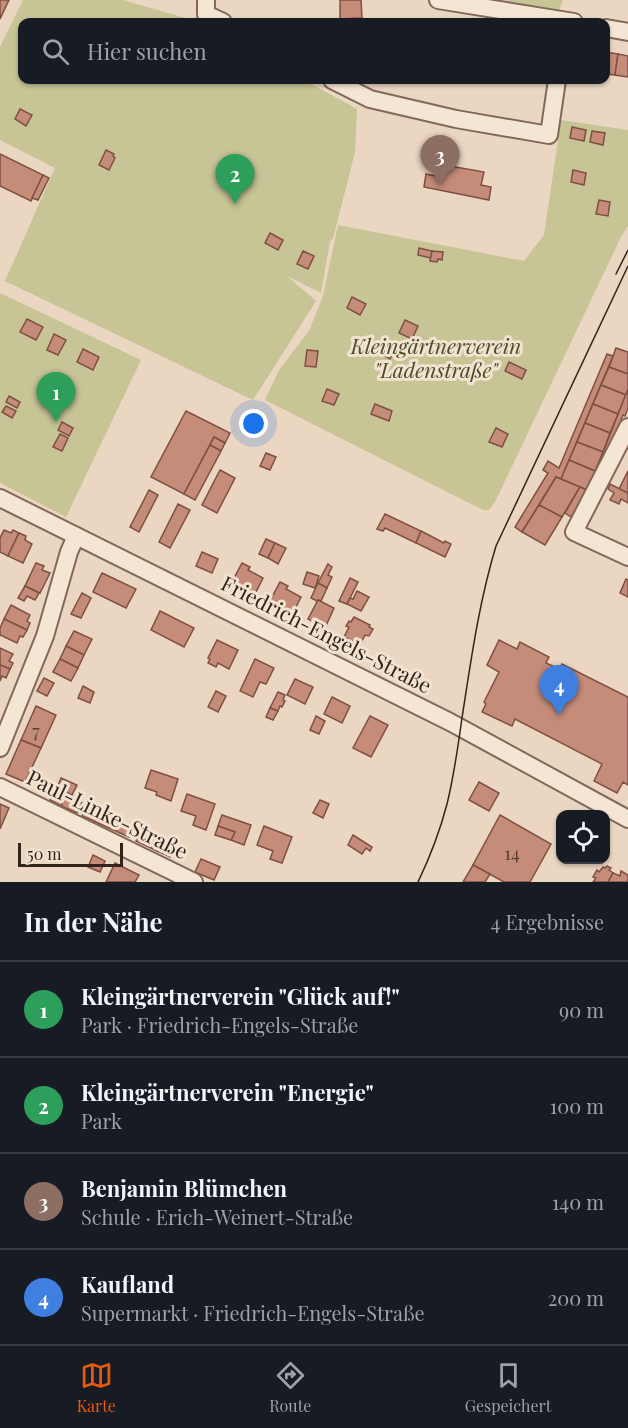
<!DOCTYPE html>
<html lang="de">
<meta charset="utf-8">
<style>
:root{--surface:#171b24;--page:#20242c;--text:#f1f3f6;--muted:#9ea1a6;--line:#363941;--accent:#ea580c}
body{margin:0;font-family:"Playfair Display",serif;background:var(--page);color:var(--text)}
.controls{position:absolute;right:18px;bottom:18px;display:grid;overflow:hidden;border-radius:12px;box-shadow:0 2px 4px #0004}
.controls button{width:54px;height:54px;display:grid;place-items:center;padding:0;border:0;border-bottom:2px solid var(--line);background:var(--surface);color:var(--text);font:30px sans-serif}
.scale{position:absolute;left:18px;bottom:15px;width:105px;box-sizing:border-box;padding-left:6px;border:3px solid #32241d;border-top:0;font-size:16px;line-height:21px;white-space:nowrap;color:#32241d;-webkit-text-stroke:4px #f2e2d0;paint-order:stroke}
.you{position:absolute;left:254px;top:424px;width:21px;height:21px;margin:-15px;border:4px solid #fff;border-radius:50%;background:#1a73e8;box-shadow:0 0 0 9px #1a73e833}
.badge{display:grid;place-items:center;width:39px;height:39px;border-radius:50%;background:var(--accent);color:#fff;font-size:20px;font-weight:700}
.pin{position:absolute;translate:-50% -50px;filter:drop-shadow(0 2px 3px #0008)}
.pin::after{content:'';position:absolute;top:32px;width:21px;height:18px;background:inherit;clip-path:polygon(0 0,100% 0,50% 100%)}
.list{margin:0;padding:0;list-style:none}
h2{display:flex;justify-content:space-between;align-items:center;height:78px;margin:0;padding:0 24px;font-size:26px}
h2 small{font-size:20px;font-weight:400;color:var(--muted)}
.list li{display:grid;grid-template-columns:39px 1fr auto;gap:18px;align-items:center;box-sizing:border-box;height:96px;padding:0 24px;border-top:2px solid var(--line)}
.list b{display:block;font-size:22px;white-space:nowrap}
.list p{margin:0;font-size:20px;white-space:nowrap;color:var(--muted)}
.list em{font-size:20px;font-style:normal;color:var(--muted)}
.icon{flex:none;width:33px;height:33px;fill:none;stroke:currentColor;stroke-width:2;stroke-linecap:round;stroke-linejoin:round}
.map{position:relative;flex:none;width:628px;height:882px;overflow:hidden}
.search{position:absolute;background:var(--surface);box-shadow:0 2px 4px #0004;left:18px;right:18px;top:18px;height:66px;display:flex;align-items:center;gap:15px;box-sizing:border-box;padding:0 21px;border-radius:12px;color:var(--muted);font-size:22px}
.sheet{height:462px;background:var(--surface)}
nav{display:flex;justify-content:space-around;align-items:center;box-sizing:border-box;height:84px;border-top:2px solid var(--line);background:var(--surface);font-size:16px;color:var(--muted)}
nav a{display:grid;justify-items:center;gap:3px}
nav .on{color:var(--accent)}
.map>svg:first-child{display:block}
</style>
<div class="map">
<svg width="628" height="882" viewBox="0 0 628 882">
<rect width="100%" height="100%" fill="#ead6c1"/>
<g fill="#c7c496">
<path d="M23 0H123L199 22H22V80H304L357 109 355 152 337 223 333 238 330 241 321 293 287 276 316 301 253 400 5 281 55 168 0 140V47Z"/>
<path d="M505 0H563L559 10 553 12Z"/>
<path d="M561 120 628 130V226L621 237 495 502 489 510H483L265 400 279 370 309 331 323 296 338 225 524 261 544 235Z"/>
<path d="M0 293 141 360 66 517 0 483Z"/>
</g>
<g fill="#c58c7a" stroke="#7f4f42" stroke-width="1.5">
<path d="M0 0H9L0 19Z"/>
<path d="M340 0H361L362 18 340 19Z"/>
<path d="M606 52 618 54 615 75 606 74Z"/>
<path d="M618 54 628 56V77L615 75Z"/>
<path d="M20 109 32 115 26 126 15 119Z"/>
<path d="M572 127 586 130 584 141 570 138Z"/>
<path d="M592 131 605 133 603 145 590 142Z"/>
<path d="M106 150 114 154 113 156 115 158 109 170 99 165Z"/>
<path d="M0 154 43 175 31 201 0 186Z"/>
<path d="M439 164 484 172 481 185 491 187 489 200 424 187 426 174 436 176Z"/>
<path d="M573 170 586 173 584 185 571 182Z"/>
<path d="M43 175 49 178 38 200 32 198Z"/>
<path d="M599 200 610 202 608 216 596 214Z"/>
<path d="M270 233 283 240 278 250 265 243Z"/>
<path d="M419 248 432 251 431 258 418 255Z"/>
<path d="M303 251 314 256 308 269 297 264Z"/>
<path d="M432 251 443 252 442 260 438 259 437 262 430 261Z"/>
<path d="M352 297 366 304 360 315 347 308Z"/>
<path d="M27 319 43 327 36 340 20 332Z"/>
<path d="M405 320 418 326 412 339 399 333Z"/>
<path d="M54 334 66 340 58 355 47 350Z"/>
<path d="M382 342 395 349 390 359 377 352Z"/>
<path d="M616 348 628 352V374L609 367Z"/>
<path d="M83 349 99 357 93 370 77 362Z"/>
<path d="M307 350 318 351 316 367 305 366Z"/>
<path d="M607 354 613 356 561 479 556 477 522 532 515 527 548 473 543 470 548 461 559 468Z"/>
<path d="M509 362 526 370 522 379 505 371Z"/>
<path d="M609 367 628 374V389L626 395 601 385Z"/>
<path d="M601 385 626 395 618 414 593 404Z"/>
<path d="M327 389 339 394 334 405 322 401Z"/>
<path d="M628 389V408L625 416 623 415 595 487 590 485Z"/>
<path d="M9 396 20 402 17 408 6 402Z"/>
<path d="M375 404 392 411 389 421 371 414Z"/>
<path d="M593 404 618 414 610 433 585 423Z"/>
<path d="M6 406 16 411 12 418 2 412Z"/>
<path d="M186 411 230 433 225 443 214 437 184 494 151 477Z"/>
<path d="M62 422 73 428 69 436 58 430Z"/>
<path d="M585 423 610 433 603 452 577 442Z"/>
<path d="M496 428 508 434 502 447 489 442Z"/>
<path d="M60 434 68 438 62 451 53 447Z"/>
<path d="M214 437 225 443 221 451 210 445Z"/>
<path d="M577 442 603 452 595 471 569 460Z"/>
<path d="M210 445 221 451 195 500 184 494Z"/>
<path d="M266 453 276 457 270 470 260 466Z"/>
<path d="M569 460 595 471 587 490 561 479Z"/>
<path d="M220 470 235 478 217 513 202 505Z"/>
<path d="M628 471V493L619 489Z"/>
<path d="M556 477 580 487 562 517 539 505Z"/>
<path d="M610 484 628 493V503L621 499 619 504 610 500 614 493 608 489Z"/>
<path d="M580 487 587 490 571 517 565 513Z"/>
<path d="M149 490 158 495 139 532 130 527Z"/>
<path d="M178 504 190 510 170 548 159 542Z"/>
<path d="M539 505 562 517 545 545 522 532Z"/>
<path d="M385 514 421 531 416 543 385 528 383 531 377 529Z"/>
<path d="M4 530 11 533 13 530 19 533 8 556 0 552V538Z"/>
<path d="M421 531 444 543 445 541 451 544 445 557 416 543Z"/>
<path d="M19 533 26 536 25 540 32 544 23 563 8 556Z"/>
<path d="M266 539 275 543 268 558 259 554Z"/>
<path d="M275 543 286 548 278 564 268 558Z"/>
<path d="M202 552 218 559 212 573 196 566Z"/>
<path d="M36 563 44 566 42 570 50 573 40 593 25 586Z"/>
<path d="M242 563 250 567 248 570 263 578 255 594 248 590 246 593 238 589 239 586 232 582Z"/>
<path d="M328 564 332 567 328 575 332 577 327 588 318 583Z"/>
<path d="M307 572 319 576 315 588 303 584Z"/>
<path d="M102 573 136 589 126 608 93 592Z"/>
<path d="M350 578 358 582 347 604 339 601Z"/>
<path d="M626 579 628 580V597L620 593Z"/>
<path d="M280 582 288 586 286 589 301 597 293 613 285 609 283 612 276 608 278 605 270 601Z"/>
<path d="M318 583 327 588 321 601 318 600 317 601 311 598Z"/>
<path d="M25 586 39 593 35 600 27 596 24 601 18 598Z"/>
<path d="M357 591 369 597 361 611 347 604 350 598 353 599Z"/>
<path d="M82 593 91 598 81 618 71 614Z"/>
<path d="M318 600 334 608 325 628 308 619Z"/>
<path d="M11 605 30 615 27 621 30 623 27 630 4 619Z"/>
<path d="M160 611 194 628 184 647 151 630Z"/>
<path d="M354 617 370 625 369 627 373 629 369 636 365 635 360 645 344 637 349 627 346 626 349 621 351 622Z"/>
<path d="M4 619 27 630 23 637 20 636 17 643 0 635V628Z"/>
<path d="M74 631 92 639 84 655 66 646Z"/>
<path d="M217 640 238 650 229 669 218 663 216 667 208 663 210 659 208 658Z"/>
<path d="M499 640 517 649 520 642 549 657 546 663 559 669 562 664 628 697V785L623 782 617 793 594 781 602 764 515 719 512 726 482 712 486 704 484 702 499 672 487 665Z"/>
<path d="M66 646 84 655 78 668 60 659Z"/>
<path d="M0 648 13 654 9 661 13 663 10 669 0 665Z"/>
<path d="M60 659 78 668 71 681 53 672Z"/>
<path d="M255 659 274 668 266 684 260 682 253 697 240 691Z"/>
<path d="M0 665 10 669 6 678 2 676 0 681Z"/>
<path d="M44 678 54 683 47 696 37 691Z"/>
<path d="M295 679 313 687 305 704 287 695Z"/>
<path d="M83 686 94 692 90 703 78 698Z"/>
<path d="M216 691 226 696 218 712 208 707Z"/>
<path d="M278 692 285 695 283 700 285 701 282 707 280 706 278 711 270 708Z"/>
<path d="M332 697 350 706 342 723 324 714Z"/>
<path d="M36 706 56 715 41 748 21 740Z"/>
<path d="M270 708 278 711 273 720 266 717Z"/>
<path d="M316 716 325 721 319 734 310 730Z"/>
<path d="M370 716 388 725 371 757 353 748Z"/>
<path d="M21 740 41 748 25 782 6 774Z"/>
<path d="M151 770 178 779 171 801 156 795 157 792 145 788Z"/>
<path d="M61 778 77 785 72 795 57 788Z"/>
<path d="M479 782 499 793 489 811 469 800Z"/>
<path d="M54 791 66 796 61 806 50 800Z"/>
<path d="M187 794 215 804 206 830 193 825 196 816 181 811Z"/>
<path d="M66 796 82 803 77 813 61 806Z"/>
<path d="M320 800 329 804 323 818 313 813Z"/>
<path d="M0 804 9 808 0 829Z"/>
<path d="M86 806 133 828 129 837 82 816Z"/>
<path d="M222 815 251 825 244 845 231 840 235 832 218 826Z"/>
<path d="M500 815 551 844 530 882H504L473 865Z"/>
<path d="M218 826 235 832 231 840 215 835Z"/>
<path d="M264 826 292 837 282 863 270 859 273 851 257 845Z"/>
<path d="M140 832 161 842 157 851 136 841Z"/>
<path d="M353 835 372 847 370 851 366 848 362 854 348 845Z"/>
<path d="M161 842 168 845 164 854 157 851Z"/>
<path d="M169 843 175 846 170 857 164 854Z"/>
<path d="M93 855 105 861 100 872 88 867Z"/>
<path d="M201 859 220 867 214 880 195 872Z"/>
<path d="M115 863 139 875 135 882H106Z"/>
<path d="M473 865 490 874 485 882H463Z"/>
<path d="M607 866 611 868 609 870 613 873 608 882H593L596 878 593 877 597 870 599 872 603 867 605 868Z"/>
<path d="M621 871 628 875V882H608L613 873 620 876Z"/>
</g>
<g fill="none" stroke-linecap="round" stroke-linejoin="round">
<defs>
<g id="street">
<path d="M206 0V14L223 22"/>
<path d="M438 0 574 22"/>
<path d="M606 28 628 32"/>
<path d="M332 80 370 99 456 119 549 135 557 80"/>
<path d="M628 427 574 532 628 557"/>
<path d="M0 498 450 722 628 819"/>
<path d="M0 748 45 636 69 552 76 536"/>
<path d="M0 787 194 882"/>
</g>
</defs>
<use href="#street" stroke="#82685a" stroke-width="20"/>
<use href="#street" stroke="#f5e5d3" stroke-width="16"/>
<g stroke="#32241d" stroke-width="1.5">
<path d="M616 274 628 250"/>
<path d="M418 882C430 857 440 831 447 804 454 776 458 747 462 718 471 660 479 602 496 546L628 266"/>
</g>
</g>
<g text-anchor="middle" stroke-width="6" stroke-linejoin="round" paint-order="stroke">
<g font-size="18" fill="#573e34">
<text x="36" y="738">7</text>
<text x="512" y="860">14</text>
</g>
<g font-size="21" font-style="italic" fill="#4a4d25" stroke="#f2e2d0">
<text x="436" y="354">Kleingärtnerverein<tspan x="436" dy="24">"Ladenstraße"</tspan></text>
</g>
<g font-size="21" fill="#32241d" stroke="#f2e2d0">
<text transform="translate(326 635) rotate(27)" y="7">Friedrich-Engels-Straße</text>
<text transform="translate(107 815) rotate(26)" y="7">Paul-Linke-Straße</text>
</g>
</g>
</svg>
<div class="controls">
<button><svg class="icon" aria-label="locate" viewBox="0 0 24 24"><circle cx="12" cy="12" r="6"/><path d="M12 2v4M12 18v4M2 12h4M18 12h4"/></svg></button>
</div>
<div class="scale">50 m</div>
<div class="you"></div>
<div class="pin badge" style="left:56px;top:422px;background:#2e9e5b">1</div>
<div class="pin badge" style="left:235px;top:204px;background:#2e9e5b">2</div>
<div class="pin badge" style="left:440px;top:185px;background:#8d6e63">3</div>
<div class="pin badge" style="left:559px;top:715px;background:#3f7fe0">4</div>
<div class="search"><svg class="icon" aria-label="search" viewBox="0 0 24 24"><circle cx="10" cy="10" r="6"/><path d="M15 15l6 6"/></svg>Hier suchen</div>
</div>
<section class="sheet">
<h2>In der Nähe<small>4 Ergebnisse</small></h2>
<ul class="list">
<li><span class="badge" style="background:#2e9e5b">1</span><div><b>Kleingärtnerverein &quot;Glück auf!&quot;</b><p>Park · Friedrich-Engels-Straße</p></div><em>90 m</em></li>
<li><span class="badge" style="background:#2e9e5b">2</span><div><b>Kleingärtnerverein &quot;Energie&quot;</b><p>Park</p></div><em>100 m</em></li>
<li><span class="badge" style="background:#8d6e63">3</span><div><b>Benjamin Blümchen</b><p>Schule · Erich-Weinert-Straße</p></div><em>140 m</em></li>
<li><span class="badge" style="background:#3f7fe0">4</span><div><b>Kaufland</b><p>Supermarkt · Friedrich-Engels-Straße</p></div><em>200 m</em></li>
</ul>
</section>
<nav>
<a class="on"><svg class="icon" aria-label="map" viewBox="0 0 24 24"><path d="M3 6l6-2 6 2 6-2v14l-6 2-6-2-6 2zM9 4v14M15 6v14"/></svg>Karte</a>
<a><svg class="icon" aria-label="directions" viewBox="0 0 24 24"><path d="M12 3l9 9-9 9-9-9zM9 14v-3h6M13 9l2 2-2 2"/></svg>Route</a>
<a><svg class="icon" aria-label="saved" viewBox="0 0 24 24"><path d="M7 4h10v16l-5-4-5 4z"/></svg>Gespeichert</a>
</nav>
